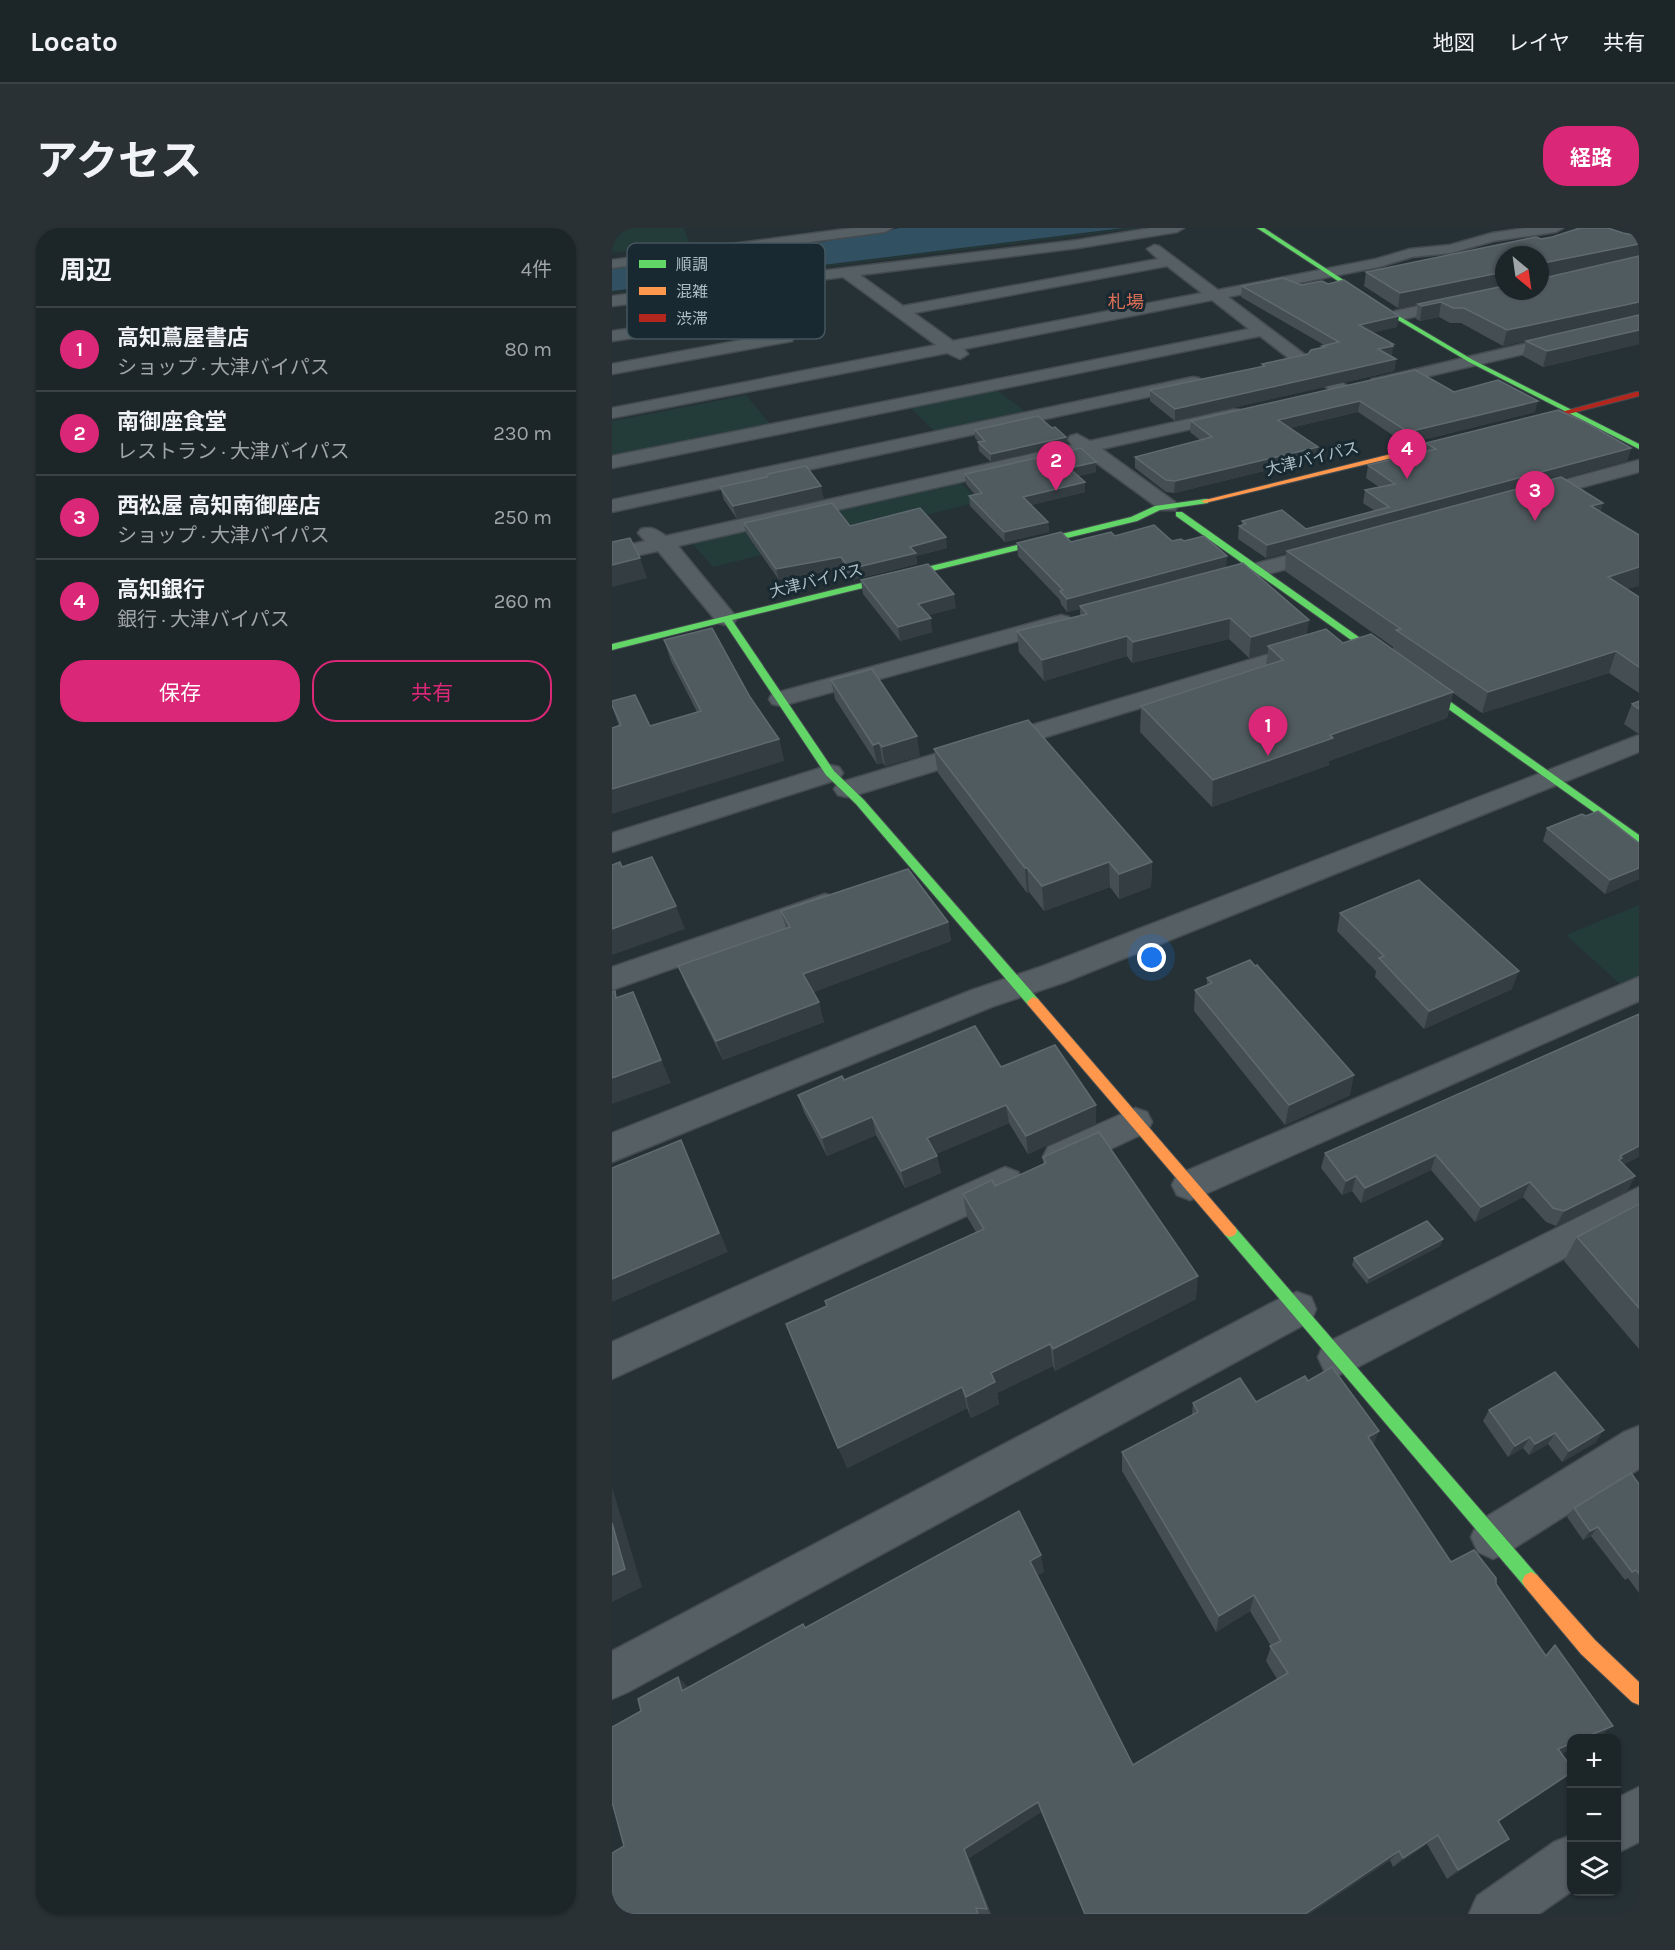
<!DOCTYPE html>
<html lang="ja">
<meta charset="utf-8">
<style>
:root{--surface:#1c2528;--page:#293134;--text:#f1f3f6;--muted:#a0a5a8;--line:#3a4245;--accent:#db2777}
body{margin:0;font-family:Karla,"Noto Sans JP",sans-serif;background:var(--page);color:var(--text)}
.controls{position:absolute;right:18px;bottom:18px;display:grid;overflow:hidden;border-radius:12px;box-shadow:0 2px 4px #0004}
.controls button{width:54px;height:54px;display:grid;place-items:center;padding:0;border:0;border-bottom:2px solid var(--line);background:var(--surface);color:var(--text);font:30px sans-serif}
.compass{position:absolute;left:883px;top:18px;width:54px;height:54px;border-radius:50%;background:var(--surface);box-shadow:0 2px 4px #0004;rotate:151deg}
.you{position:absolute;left:540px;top:730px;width:21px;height:21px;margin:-15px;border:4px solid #fff;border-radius:50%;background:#1a73e8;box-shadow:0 0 0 9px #1a73e833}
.badge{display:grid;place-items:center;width:39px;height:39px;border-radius:50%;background:var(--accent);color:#fff;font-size:20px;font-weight:700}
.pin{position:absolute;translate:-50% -50px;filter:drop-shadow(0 2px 3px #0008)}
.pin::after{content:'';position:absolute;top:32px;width:21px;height:18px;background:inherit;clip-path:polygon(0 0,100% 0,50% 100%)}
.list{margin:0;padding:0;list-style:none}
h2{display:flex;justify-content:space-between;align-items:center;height:78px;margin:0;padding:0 24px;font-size:26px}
h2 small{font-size:20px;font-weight:400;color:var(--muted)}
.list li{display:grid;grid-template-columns:39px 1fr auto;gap:18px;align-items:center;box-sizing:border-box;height:84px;padding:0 24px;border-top:2px solid var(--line)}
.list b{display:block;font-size:22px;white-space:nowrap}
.list p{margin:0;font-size:20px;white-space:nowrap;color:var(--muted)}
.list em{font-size:20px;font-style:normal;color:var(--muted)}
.actions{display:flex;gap:12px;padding:18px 24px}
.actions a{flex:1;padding:14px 0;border:2px solid var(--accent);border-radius:24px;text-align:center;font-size:21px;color:var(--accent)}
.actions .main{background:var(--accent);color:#fff}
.icon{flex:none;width:33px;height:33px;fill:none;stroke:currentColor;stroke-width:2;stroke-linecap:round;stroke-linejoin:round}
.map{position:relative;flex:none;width:1027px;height:1686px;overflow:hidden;border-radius:24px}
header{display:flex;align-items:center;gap:36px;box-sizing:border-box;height:84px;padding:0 30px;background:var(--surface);border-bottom:2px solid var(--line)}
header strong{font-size:28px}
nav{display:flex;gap:33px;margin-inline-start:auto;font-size:21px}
.intro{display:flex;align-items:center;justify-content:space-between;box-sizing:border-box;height:144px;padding:0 36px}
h1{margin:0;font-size:42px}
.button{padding:15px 27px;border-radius:24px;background:var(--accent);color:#fff;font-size:21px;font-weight:700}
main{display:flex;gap:36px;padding:0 36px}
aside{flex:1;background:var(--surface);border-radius:24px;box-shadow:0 2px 4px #0004}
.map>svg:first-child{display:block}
</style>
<header>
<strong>Locato</strong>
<nav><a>地図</a><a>レイヤ</a><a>共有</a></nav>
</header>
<div class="intro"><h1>アクセス</h1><a class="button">経路</a></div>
<main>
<aside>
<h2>周辺<small>4件</small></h2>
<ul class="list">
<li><span class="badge">1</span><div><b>高知蔦屋書店</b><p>ショップ · 大津バイパス</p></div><em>80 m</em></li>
<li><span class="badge">2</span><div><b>南御座食堂</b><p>レストラン · 大津バイパス</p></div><em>230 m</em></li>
<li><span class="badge">3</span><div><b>西松屋 高知南御座店</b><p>ショップ · 大津バイパス</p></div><em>250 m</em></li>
<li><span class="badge">4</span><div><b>高知銀行</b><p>銀行 · 大津バイパス</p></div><em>260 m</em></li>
</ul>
<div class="actions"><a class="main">保存</a><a>共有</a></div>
</aside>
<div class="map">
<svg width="1027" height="1686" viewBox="0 0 1027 1686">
<rect width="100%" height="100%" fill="#263136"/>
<g fill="#233b39">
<path d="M0 0H72L77 14 72 17 0 25Z"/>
<path d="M518 0H527L0 65V64Z"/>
<path d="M377 161 385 162 413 183 410 186 324 205 296 177Z"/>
<path d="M134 167 158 196 154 199 0 230V193Z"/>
<path d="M347 252 367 274 101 339 78 313Z"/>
<path d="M1027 677V748L1008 756 954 707Z"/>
</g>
<path fill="#315061" d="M288 0H511L0 63V40L204 15Z"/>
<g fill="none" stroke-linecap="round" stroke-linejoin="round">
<defs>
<g id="street">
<path d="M241 0H280L273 4 0 40V32Z"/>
<path d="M539 0H572L565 4 466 20 248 47 291 78 546 31 535 21 542 17 547 18 606 62 764 31 798 21 838 17 880 5 914 0H951L944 4 882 13 839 25 800 29 767 39 616 69 735 158 738 162 735 166H723L648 108 0 240V228L637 101 600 72 352 121 356 126 348 131 335 125 0 190V180L324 117 231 49 0 78V68L466 12ZM555 38 590 65 341 113 302 85Z"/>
<path d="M892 60V63H906L898 68 783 93 775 88 783 83Z"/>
<path d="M150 83 156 85 158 88 156 91 0 113V103Z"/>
<path d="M1027 89V99L766 160 760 159 757 155 760 151 766 150Z"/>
<path d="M174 104 180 105 182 109 180 113 0 146V136Z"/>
<path d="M581 149 587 150 590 154 587 158 0 284V272Z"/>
<path d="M622 181 628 182 631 186 628 190 490 221 563 274 566 278 563 282H549L472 226 66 318 125 390 122 395 114 397 106 395 46 323 0 333V321L33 313 26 305 29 301C40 298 45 302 54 308L460 217 456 212 458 208 465 206 478 213Z"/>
<path d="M1027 232V244L919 273 912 271 909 267 912 263Z"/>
<path d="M715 317 723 318 726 323 723 328 612 358 604 356 601 351 604 346Z"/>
<path d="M449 387 457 389 460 394 457 399 169 478 160 476 157 471 160 466Z"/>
<path d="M697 414 705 416 709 421 705 426 244 567 235 569 226 567 222 561 226 555Z"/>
<path d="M1027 507V524L453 754 382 778 0 934V905L360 762 431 738Z"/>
<path d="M218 537 227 539 231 545 227 551 0 624V605Z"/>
<path d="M213 666 223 669 228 676 223 683 0 762V739Z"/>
<path d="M1027 749V773L591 967 578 972 565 967 560 957 565 947Z"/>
<path d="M523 880 535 884 540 894 535 904 460 939 448 943 436 939 431 929 436 919Z"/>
<path d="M393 939 406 944 411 954 406 964 0 1151V1114Z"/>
<path d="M1027 959V991L740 1142 726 1147 712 1142 706 1129 712 1116Z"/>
<path d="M685 1064 699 1069 704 1081 699 1093 16 1464 0 1471V1423L671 1069Z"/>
<path d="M1027 1198V1241L896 1324 881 1331 866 1324 859 1309 866 1294 1012 1204Z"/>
<path d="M1027 1559V1614L1005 1625V1570Z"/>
<path d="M960 1607V1663L927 1686H857L865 1668 942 1614Z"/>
</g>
<g id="fast">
<path d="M645 0H652L785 87 861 132 1027 216V221L857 134 781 89Z"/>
<path d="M593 271H596V275L548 282 525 293 120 392 222 543 252 572 426 771 427 774 421 779 416 777 244 576 214 547 112 394 0 422V416L519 289 543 278Z"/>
<path d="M564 284H570L1027 607V616L564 288Z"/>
<path d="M618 997 623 999 925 1347 928 1353 925 1359 919 1362 913 1359 613 1007 611 1003 613 999Z"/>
</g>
<g id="slow">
<path d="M856 207 860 209 859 211 593 275 589 273Z"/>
<path d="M421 769 426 771 623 999 625 1003 623 1007 618 1009 613 1007 416 777 415 774Z"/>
<path d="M919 1344 925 1347 983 1412 1027 1454V1477L1020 1474 969 1426 913 1359 910 1353 913 1347Z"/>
</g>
<path id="jam" d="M1024 164H1027V168L909 198 905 196Z"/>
</defs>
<use href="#street" stroke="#454c50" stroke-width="3"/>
<use href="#fast" stroke="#454c50" stroke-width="2"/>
<use href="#slow" stroke="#454c50" stroke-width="2"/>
<use href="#jam" stroke="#454c50" stroke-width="2"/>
<use href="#street" fill="#565f64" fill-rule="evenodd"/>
<use href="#fast" fill="#63d668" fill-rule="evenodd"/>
<use href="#slow" fill="#ff974d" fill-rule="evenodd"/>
<use href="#jam" fill="#b3261e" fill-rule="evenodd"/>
</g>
<g fill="#454e53" fill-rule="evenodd">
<path d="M968 0H996L1011 5 1027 8V116L931 139 911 128 914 113 926 110 891 118 849 95H838L827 89 808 93 804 91 806 76 831 71 786 80 752 58 754 44 924 9 929 11 940 9ZM892 27H928V63H892ZM965 42 932 50 931 49Z"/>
<path d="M630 58 785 99 761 104 781 116 779 129 784 131 782 143 563 193 538 173V162L650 138V136L696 126 710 120V118L712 117 629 69Z"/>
<path d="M803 142 842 164 923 184 794 216 746 184 678 200 705 230 562 265 554 264 523 240V229L588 212 578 204 579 193Z"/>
<path d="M440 200 454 209 455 217 379 234 367 223 366 214H367L363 210V202Z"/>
<path d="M814 215 1019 220 1015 233 951 250 991 275 988 284 1015 361 1027 369V465L997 445 870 485 841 465 835 490 717 533V537L600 579 528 504 529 478 654 437 656 424 637 430 617 411 520 435 515 428 432 453 407 424 405 403 468 388V381L455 384 449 376 448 372 406 328 405 315 459 314 503 308 560 313H572L614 339 695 407 731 415 781 422V419L673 343 674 325 654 330 626 311 627 298 630 297V293L694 301 763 283 751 275 753 262 767 259 754 250 756 237 812 224Z"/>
<path d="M484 234V244L466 248 473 264 419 277 436 294 437 304 393 314 358 278 357 268 363 267 354 256 353 246Z"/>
<path d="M155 249 212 271 125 291 112 272 108 259Z"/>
<path d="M132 295 238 298 335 320 304 328 305 336 240 352 231 340 167 352 134 305Z"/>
<path d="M249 352 344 380 316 387 320 404 288 413 251 366Z"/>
<path d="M52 412 138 469 167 511 172 533 7 498 0 478 38 498 85 484 59 433Z"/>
<path d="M219 452 308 528 273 538 271 535 265 536 223 471Z"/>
<path d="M1027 473V505H1025L1012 496 1020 476Z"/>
<path d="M322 521 540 634 539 659 507 671 498 659 432 683 417 664 415 665 326 545Z"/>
<path d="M935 600 1027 615V651L993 666 931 613Z"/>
<path d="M169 683 336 694 339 713 201 764 212 794 111 832 74 757 66 738 174 700Z"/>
<path d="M728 685 900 761 812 801 763 749 764 743 725 703Z"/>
<path d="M595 750 738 867 673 897 582 783 583 762 595 757Z"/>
<path d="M1027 786 1012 937 1023 948 1015 963 944 998 934 994 911 969 863 994 819 942 749 975 740 963 730 967 709 940 713 925Z"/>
<path d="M389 839 484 877V895L416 926 397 895 324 926 329 945 293 960 264 907 215 928 192 884 186 867 232 852Z"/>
<path d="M431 929 584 1071 443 1143 441 1138 385 1165 387 1176 359 1190 355 1180 235 1240 215 1078 364 1004 355 989 351 966 383 958 431 936Z"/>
<path d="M1027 976V1121L952 1033 965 1009Z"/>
<path d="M831 1011 828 1018 755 1056 740 1037 742 1030Z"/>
<path d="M696 1153 761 1217 839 1334 884 1356 960 1510V1521L950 1525 946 1554 886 1594 883 1620 835 1651 815 1616 781 1639 778 1632 697 1686H472L429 1584 357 1630 379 1686H3L12 1618 76 1459 191 1396 193 1399 432 1344 425 1347 521 1537 665 1451 654 1433 659 1418 638 1383 604 1404 510 1243V1224L580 1187 581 1175 644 1174Z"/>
<path d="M877 1182 984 1214 950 1234 936 1216 917 1227 911 1220 896 1229 871 1193Z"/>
<path d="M1027 1256V1365L1016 1350 1013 1352 979 1308 971 1312 955 1289 962 1280Z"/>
</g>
<g fill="#343e42">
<path d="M1027 16V30L928 50 931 35Z"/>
<path d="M892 44V58L786 80 788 65Z"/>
<path d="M829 74 827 89 808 93 810 78Z"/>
<path d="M1027 74V88L891 118 895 102Z"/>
<path d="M787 88 785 99 746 108 747 97Z"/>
<path d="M1027 102V116L931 139 935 123Z"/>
<path d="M779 116H781V118L780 129 766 121Z"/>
<path d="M784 131 782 143 563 193V181Z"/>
<path d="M748 173 746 184 665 203 666 192Z"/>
<path d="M926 173 923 184 794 216 796 204Z"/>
<path d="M454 209 455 217 379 234V226Z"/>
<path d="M706 219 705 230 562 265 563 253Z"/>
<path d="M1019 220 1015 233 677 324 675 323 674 325 654 330 655 317Z"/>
<path d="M484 234V244L458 250 457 240Z"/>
<path d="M473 254V264L412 279 411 269Z"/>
<path d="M209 258 212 271 125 291 121 278Z"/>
<path d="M991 275 985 295 979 278Z"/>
<path d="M436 294 437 304 393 314 392 304Z"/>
<path d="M334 309 335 320 304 328 305 336 240 352 238 341 298 319Z"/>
<path d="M615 328 614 341 468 378V381L455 384V371Z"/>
<path d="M229 329 231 340 167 352 164 341Z"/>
<path d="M28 330 35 350 0 359V337Z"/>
<path d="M1027 339V358L989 369 996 349Z"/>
<path d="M342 366 344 380 308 390 306 376Z"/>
<path d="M319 390 320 404 288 413 286 399Z"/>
<path d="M618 390 617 411 520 435 521 414Z"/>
<path d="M697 392 694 413 656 418V424L637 430 639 409Z"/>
<path d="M515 408V428L432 453 430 432Z"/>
<path d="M1004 423 997 445 870 485 876 464Z"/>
<path d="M841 464 835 490 717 533V537L600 579 601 552 718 507Z"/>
<path d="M305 508 308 528 273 538 270 519Z"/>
<path d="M167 511 172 533 0 586V561Z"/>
<path d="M267 515 271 535 265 536 261 517Z"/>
<path d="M497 634 498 659 432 683 430 658Z"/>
<path d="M540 634 539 659 507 671V646Z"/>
<path d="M413 640H415L417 664 415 665Z"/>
<path d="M1027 640V651L993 666 998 652Z"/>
<path d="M64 678 73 701 0 727V701Z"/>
<path d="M336 694 339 713 197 766 191 746Z"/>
<path d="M907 743 900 761 812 801 817 783Z"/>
<path d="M21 764 59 855 0 876V850Z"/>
<path d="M207 774 212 794 111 832 104 813Z"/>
<path d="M742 847 738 867 673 897 677 877Z"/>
<path d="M394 877 397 895 319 928 315 910Z"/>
<path d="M484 877V895L416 926 414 908Z"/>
<path d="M260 889 264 907 215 928 210 910Z"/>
<path d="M69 912 78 932 116 1024 0 1074V1051Z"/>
<path d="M1027 918V929L1005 940 1008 928Z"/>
<path d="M824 927 819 942 749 975 753 960Z"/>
<path d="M325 928 329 945 293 960 289 943Z"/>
<path d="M744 948 740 963 730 967 734 953Z"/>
<path d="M1023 948 1015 963 944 998 952 983Z"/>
<path d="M918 954 911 969 863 994 869 979Z"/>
<path d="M831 1011 828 1018 755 1056 757 1050Z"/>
<path d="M586 1048 584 1071 443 1143 441 1121Z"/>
<path d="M438 1116 441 1138 385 1165 387 1176 359 1190 354 1169 379 1145Z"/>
<path d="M350 1159 355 1180 235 1240 226 1220Z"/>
<path d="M992 1202 984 1214 950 1234 957 1223Z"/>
<path d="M767 1203 759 1223 756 1209Z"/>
<path d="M943 1205 936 1216 917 1227 923 1216Z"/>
<path d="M918 1209 911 1220 896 1229 903 1218Z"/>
<path d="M0 1259 30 1359 0 1374Z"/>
<path d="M986 1299 979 1308 971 1312 978 1303Z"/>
<path d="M429 1327 432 1344 421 1350 418 1333Z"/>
<path d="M642 1367 638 1383 604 1404 607 1388Z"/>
<path d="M66 1449 80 1463H70Z"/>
<path d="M1001 1498 986 1510H971Z"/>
<path d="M960 1515V1521L932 1533 946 1521Z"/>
<path d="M960 1544 946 1554 873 1603 886 1593Z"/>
<path d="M426 1574 429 1584 357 1630 378 1686 375 1681 352 1621Z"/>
<path d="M826 1607 815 1616 781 1639 791 1630Z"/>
<path d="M897 1611 883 1620 835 1651 846 1642Z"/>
<path d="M787 1623 778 1632 697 1686H693Z"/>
</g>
<g fill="#505b5f" stroke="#5f6a70" stroke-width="1.5">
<path d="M968 0H996L1011 5 1027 8V16L931 35 929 47 932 50 1027 28V74L895 102 852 80H841L829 74 810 78 806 76 892 58V63H928V27H892V44L788 65 754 44 924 9 929 11 940 9Z"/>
<path d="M671 50 689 57 710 53 716 56 732 52 787 88 747 97 781 116H779L781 118 766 121 784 131 563 181 538 162 653 138 650 136 696 126 699 122 713 119 710 118 727 114 630 58Z"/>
<path d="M1027 87V102L935 123 914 113Z"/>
<path d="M803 142 842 164 886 152 926 173 796 204 748 173 666 192 706 219 563 253 554 252 523 229 600 209 579 193Z"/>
<path d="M946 182 973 194 1019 220 655 317 627 298 634 296 630 293 670 282 694 301 777 279 753 262 783 256 756 237 824 221 814 215Z"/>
<path d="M426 188 440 200 443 199 454 209 379 226 366 214 373 213 363 202Z"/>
<path d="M469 220 484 234 457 240 473 254 411 269 436 294 392 304 357 268 370 265 353 246Z"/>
<path d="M194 238 209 258 121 278 108 259 155 249 156 246Z"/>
<path d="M949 249 991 275 979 278 1027 307V339L996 349 1027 369V439L1004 423 876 464 784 402 789 401 675 323Z"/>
<path d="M220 275 238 298 308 280 334 309 298 319 304 325 238 341 229 329 164 341 132 295Z"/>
<path d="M542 297 560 313 569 311 572 313 592 308 615 328 455 371 448 363 451 362 405 315 449 304 459 314 499 304 503 308Z"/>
<path d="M18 310 28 330 0 337V314Z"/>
<path d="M631 335 697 392 639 409 618 390 521 414 515 408 430 432 405 403 475 386 468 378Z"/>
<path d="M316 336 342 366 306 376 319 390 286 399 249 352Z"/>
<path d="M100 400 138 469 167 511 0 561V500L9 497 0 477V473L23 467 38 498 89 483 52 412Z"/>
<path d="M714 401 731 415 759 406 841 464 718 507 721 510 601 552 529 478 671 432 656 418Z"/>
<path d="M260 441 305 508 270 519 267 515 261 517 219 452Z"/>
<path d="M1027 473V481L1020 476Z"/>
<path d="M416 492 540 634 507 646 497 634 430 658 415 640H413L322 521Z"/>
<path d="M986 583 1027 615V640L998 652 935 600 970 586 974 588Z"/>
<path d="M40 629 64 678 0 701V637L8 634 10 639Z"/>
<path d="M296 641 336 694 191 746 207 774 104 813 66 738 178 699 169 683Z"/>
<path d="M807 652 907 743 817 783 767 730 772 728 728 685Z"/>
<path d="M638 732 643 738 645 737 742 847 677 877 583 762 600 755 595 750Z"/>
<path d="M3 763 4 770 21 764 49 832 0 850V764Z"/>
<path d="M1027 786V918L1008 928 1010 930 1007 932 1023 948 952 983 941 980 918 954 869 979 824 927 753 960 744 948 734 953 713 925Z"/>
<path d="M363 798 389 839 443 817 484 877 414 908 394 877 315 910 325 928 289 943 260 889 210 910 186 867 230 848 232 852Z"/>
<path d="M487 904 586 1048 441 1121 438 1116 379 1145 383 1154 354 1169 350 1159 226 1220 174 1096 215 1078 213 1073 372 1001 351 966 380 952 383 958 434 935 431 929Z"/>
<path d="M69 912 107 1005 0 1051V940Z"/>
<path d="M1027 976V1080L965 1009Z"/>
<path d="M815 993 831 1011 757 1050 742 1030Z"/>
<path d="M720 1139 767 1203 756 1209 839 1334 862 1322 884 1350V1356L934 1428 943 1417 1001 1498 971 1510H960V1515L946 1521 960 1540V1544L886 1593 897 1611 846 1642 826 1607 791 1630 787 1623 693 1686H473L426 1574 352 1621 375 1681 364 1680 366 1686H3L0 1673V1625L12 1618 0 1574V1499L29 1483 26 1471 66 1449 70 1463 191 1396 193 1400 407 1283 429 1327 418 1333 521 1537 676 1445 658 1418 669 1413 642 1367 607 1388 510 1224 586 1184 581 1175 628 1150 644 1174 693 1148 696 1153Z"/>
<path d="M943 1144 992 1202 957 1223 943 1205 923 1216 918 1209 903 1218 877 1182Z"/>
<path d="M1019 1245 1027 1256V1346L1024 1342 1020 1344 986 1299 978 1303 962 1280Z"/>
<path d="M0 1295 13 1341 0 1347Z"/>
</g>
<g text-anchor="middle" stroke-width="6" stroke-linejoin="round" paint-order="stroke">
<g font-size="16" fill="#afbfc8" stroke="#192931">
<text transform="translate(700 230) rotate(-14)" y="6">大津バイパス</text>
<text transform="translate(204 352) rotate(-14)" y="6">大津バイパス</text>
</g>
<g font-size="18" fill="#dc6f56" stroke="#192931">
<text x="514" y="80">札場</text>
</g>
</g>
<rect x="15" y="15" width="198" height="96" rx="9" fill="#192931" stroke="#46565e" stroke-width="1.5"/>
<rect x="27" y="32" width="27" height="8" fill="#63d668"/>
<rect x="27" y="59" width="27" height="8" fill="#ff974d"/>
<rect x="27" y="86" width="27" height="8" fill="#b3261e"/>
<g font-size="16" fill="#afbfc8">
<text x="64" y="42">順調</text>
<text x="64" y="69">混雑</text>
<text x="64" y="96">渋滞</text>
</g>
</svg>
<div class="controls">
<button>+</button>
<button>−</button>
<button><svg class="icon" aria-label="layers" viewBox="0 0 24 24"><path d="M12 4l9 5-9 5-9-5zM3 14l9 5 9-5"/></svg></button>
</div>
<svg class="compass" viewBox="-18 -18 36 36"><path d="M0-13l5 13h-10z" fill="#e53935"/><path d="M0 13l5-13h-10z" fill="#a0a5a8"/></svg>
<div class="you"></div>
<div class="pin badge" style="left:656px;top:528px">1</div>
<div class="pin badge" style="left:444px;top:263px">2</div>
<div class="pin badge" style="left:923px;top:293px">3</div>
<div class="pin badge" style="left:795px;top:251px">4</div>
</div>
</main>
